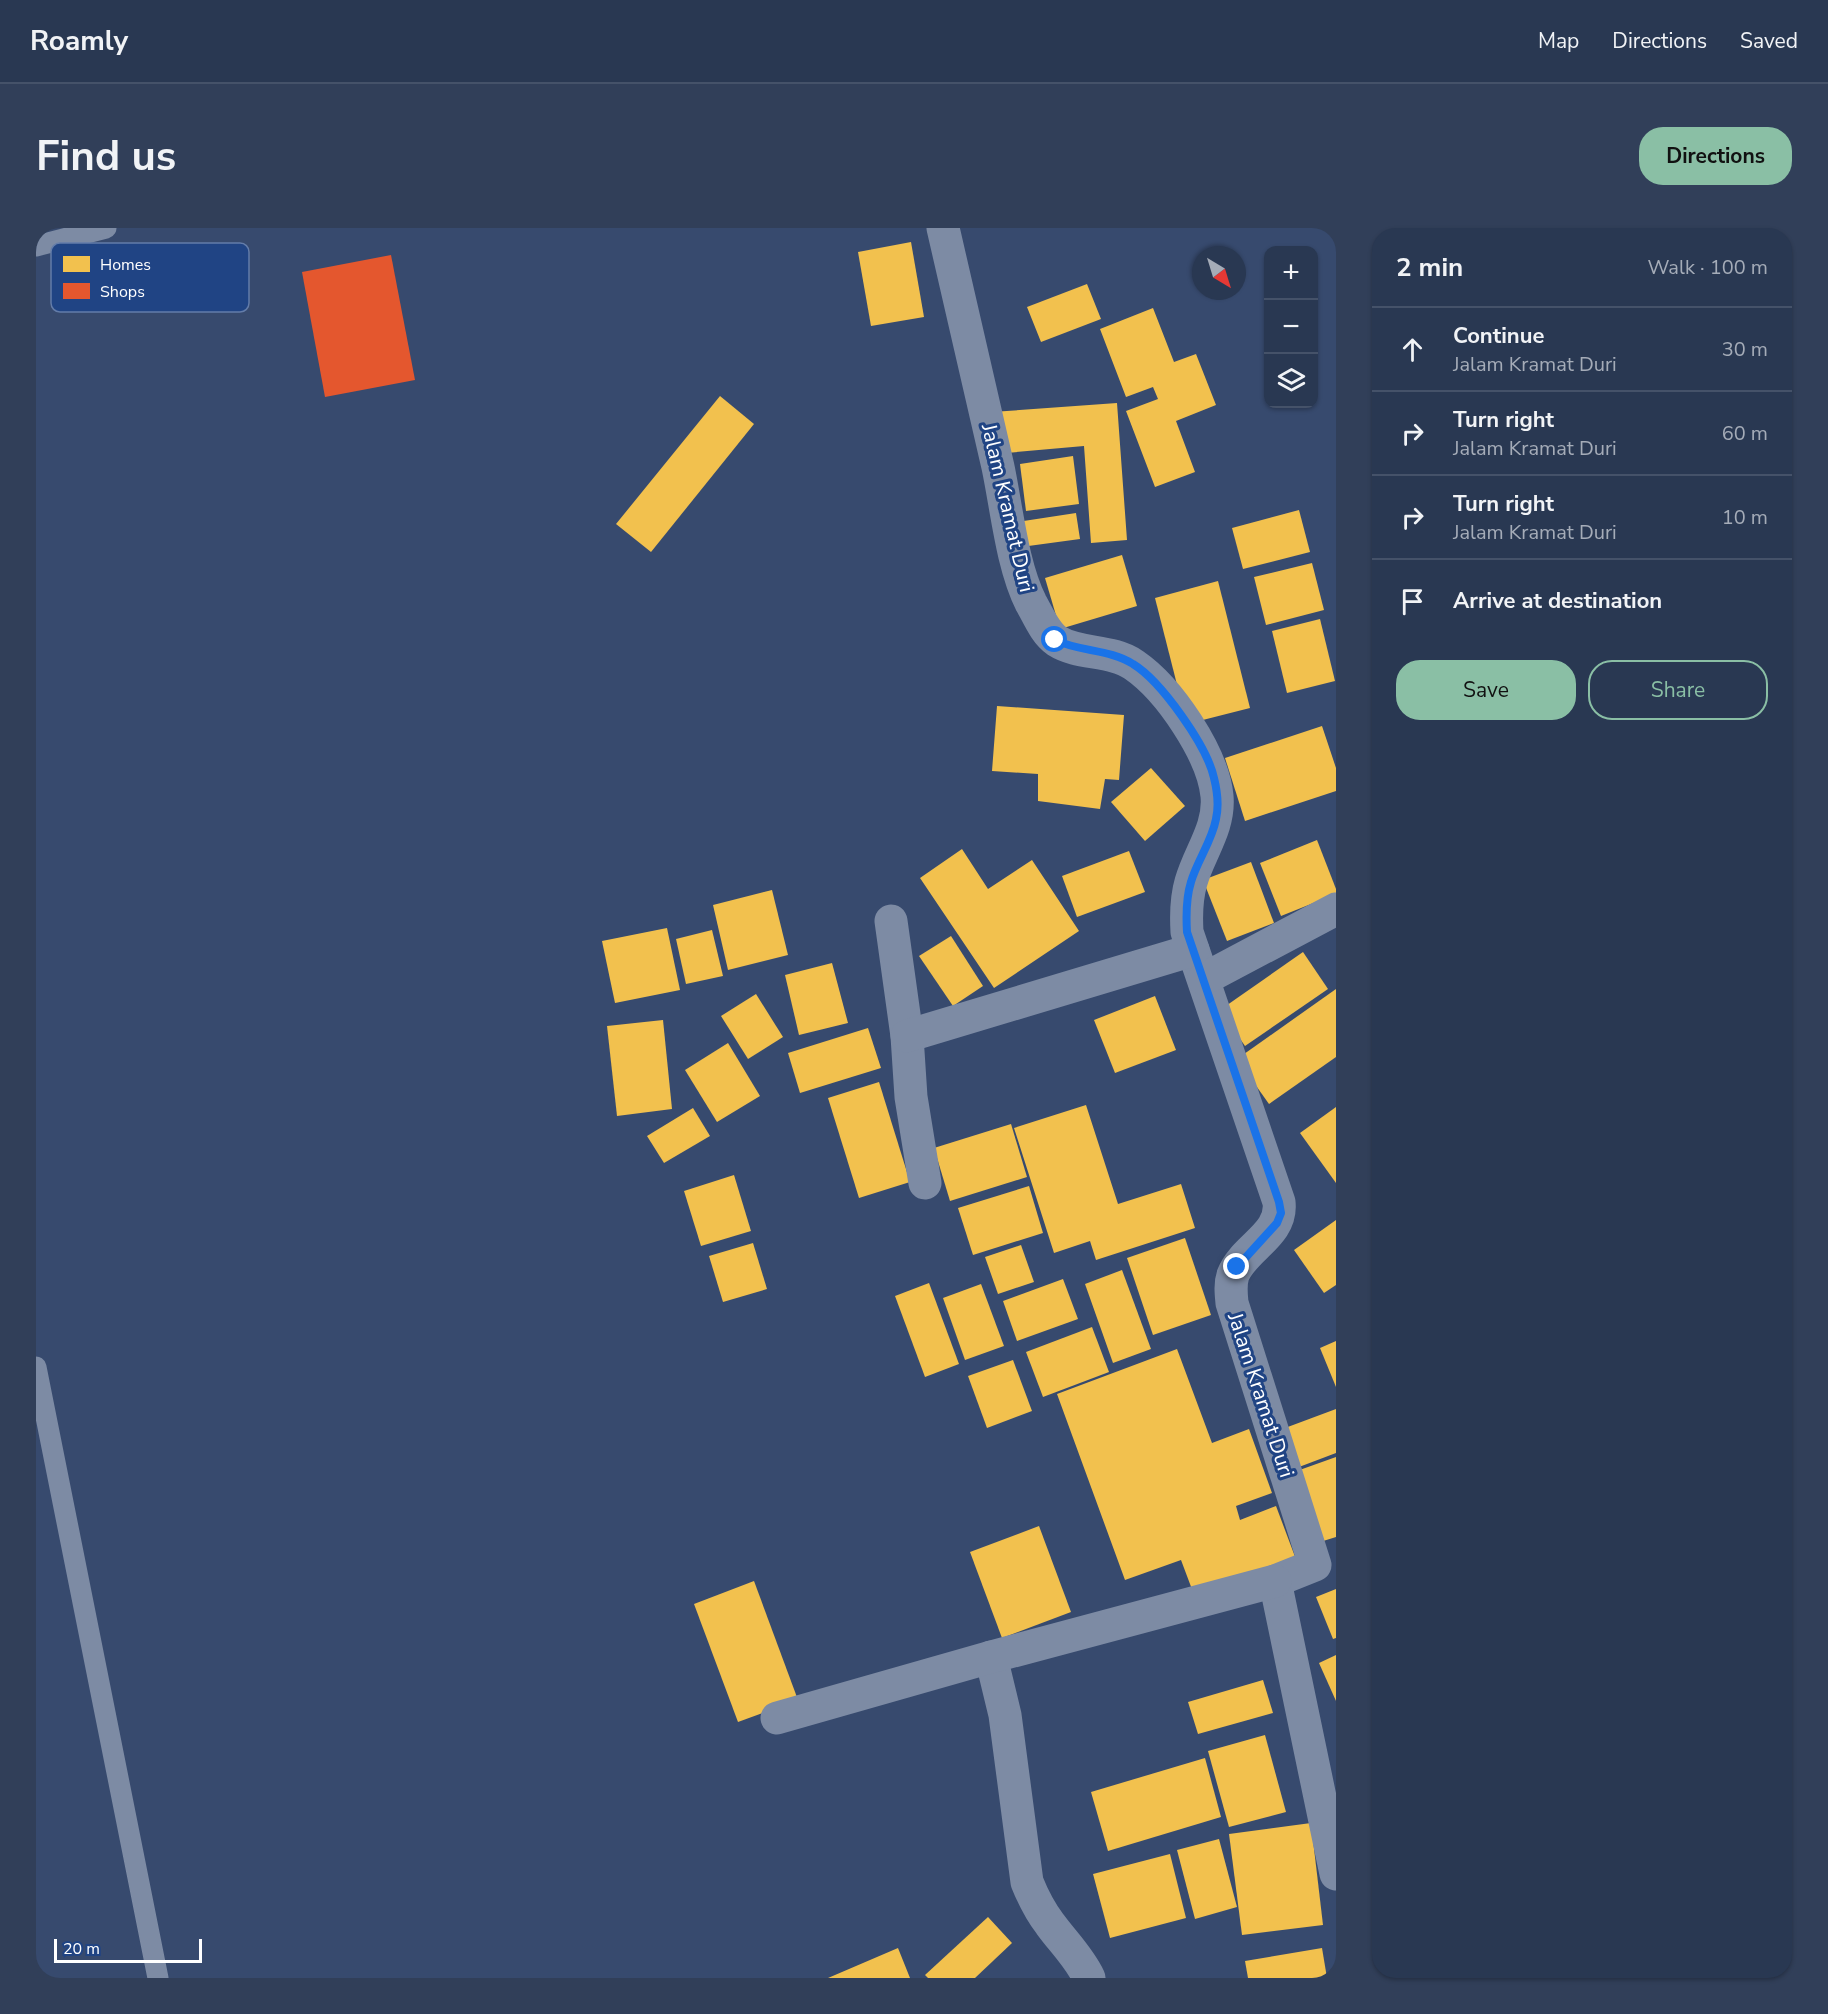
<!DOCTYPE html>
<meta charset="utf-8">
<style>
:root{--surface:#293852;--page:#313f59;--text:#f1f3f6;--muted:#a5acb8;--line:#455269;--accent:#8abfa5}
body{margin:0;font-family:"Nunito Sans",sans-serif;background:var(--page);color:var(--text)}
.controls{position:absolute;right:18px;top:18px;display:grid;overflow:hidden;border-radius:12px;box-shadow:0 2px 4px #0004}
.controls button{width:54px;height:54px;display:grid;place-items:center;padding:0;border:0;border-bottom:2px solid var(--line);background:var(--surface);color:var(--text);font:30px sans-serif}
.compass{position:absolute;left:1156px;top:18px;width:54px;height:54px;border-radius:50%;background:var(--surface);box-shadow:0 2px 4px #0004;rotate:142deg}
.scale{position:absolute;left:18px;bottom:15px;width:148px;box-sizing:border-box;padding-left:6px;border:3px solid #fff;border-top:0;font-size:16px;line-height:21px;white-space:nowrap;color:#fff;-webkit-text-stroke:4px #204484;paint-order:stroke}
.stop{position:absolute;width:18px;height:18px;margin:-14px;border:4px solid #1a73e8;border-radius:50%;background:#fff}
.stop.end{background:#1a73e8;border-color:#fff;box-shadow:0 2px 6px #0008}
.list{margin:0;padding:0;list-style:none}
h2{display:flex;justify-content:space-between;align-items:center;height:78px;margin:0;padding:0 24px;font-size:26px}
h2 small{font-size:20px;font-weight:400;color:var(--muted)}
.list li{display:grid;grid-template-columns:39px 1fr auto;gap:18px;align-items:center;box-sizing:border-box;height:84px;padding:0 24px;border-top:2px solid var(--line)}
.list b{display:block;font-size:22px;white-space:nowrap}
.list p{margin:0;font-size:20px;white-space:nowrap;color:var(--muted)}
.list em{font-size:20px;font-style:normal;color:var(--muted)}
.actions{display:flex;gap:12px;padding:18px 24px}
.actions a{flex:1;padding:14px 0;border:2px solid var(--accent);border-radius:24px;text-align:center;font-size:21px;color:var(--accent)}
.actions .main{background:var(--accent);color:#111}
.icon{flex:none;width:33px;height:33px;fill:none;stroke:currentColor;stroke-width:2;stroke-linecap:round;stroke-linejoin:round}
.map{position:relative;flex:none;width:1300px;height:1750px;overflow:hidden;border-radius:24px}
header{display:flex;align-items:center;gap:36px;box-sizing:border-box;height:84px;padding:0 30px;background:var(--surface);border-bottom:2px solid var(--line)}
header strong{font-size:28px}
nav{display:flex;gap:33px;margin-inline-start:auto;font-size:21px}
.intro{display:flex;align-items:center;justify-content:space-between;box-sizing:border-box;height:144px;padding:0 36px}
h1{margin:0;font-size:42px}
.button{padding:15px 27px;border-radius:24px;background:var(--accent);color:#111;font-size:21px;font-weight:700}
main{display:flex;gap:36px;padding:0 36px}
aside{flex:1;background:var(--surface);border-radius:24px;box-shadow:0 2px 4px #0004}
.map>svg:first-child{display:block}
</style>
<header>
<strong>Roamly</strong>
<nav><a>Map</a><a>Directions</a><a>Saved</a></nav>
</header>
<div class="intro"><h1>Find us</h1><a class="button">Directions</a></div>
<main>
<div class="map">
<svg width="1300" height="1750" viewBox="0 0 1300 1750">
<rect width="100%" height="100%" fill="#374a6e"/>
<g fill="#f2c14e">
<path d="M875 14 888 89 835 98 822 24Z"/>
<path d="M1051 56 1065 91 1005 114 991 79Z"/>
<path d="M1117 80 1138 134 1160 126 1180 177 1140 193 1159 244 1119 259 1090 183 1122 171 1117 159 1090 169 1064 101Z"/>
<path d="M684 168 718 196 615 324 580 296Z"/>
<path d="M1081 175 1091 312 1055 315 1048 218 959 226 956 184Z"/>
<path d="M1037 228 1043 276 990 283 984 236Z"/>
<path d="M1263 282 1274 324 1207 341 1196 300Z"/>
<path d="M1040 285 1044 311 985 319 981 294Z"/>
<path d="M1086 327 1101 378 1024 401 1009 350Z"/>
<path d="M1276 335 1288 382 1230 397 1218 349Z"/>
<path d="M1182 353 1214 480 1151 496 1119 370Z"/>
<path d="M1284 391 1299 453 1251 465 1236 403Z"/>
<path d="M961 478 1088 487 1083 552 1069 551 1064 581 1002 573V546L956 543Z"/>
<path d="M1286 498 1300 540V563L1209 593 1189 530Z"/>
<path d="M1115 540 1149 578 1109 613 1075 574Z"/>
<path d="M1281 612 1300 661V666L1245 688 1224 635Z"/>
<path d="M926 621 952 661 996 632 1043 703 958 760 884 650Z"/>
<path d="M1093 623 1109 664 1041 689 1026 648Z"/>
<path d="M1215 634 1238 695 1191 713 1167 652Z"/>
<path d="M736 662 752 727 692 742 677 677Z"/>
<path d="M631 700 644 762 579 775 566 713Z"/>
<path d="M676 702 687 748 650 756 640 711Z"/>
<path d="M915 708 947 758 917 778 883 728Z"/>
<path d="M1267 724 1292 761 1209 818 1184 782Z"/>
<path d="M796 735 812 795 763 807 749 747Z"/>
<path d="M1300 761V829L1233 876 1201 831Z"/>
<path d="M720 766 747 809 712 831 685 788Z"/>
<path d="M1119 768 1140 822 1079 845 1058 792Z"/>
<path d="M627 792 636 881 581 888 571 798Z"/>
<path d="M832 800 845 840 764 865 752 825Z"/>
<path d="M692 815 724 868 681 894 649 842Z"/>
<path d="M843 854 874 954 823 970 792 870Z"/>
<path d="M1050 877 1082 976 1145 956 1159 1000 1060 1032 1054 1013 1018 1025 978 900Z"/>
<path d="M1300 879V955L1264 905Z"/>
<path d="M657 880 674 908 628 935 611 908Z"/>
<path d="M975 896 991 949 914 973 898 920Z"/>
<path d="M698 947 715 1003 665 1018 648 963Z"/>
<path d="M993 958 1007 1005 937 1027 922 980Z"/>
<path d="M1300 992V1057L1288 1065 1258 1022Z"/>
<path d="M1149 1010 1175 1087 1117 1107 1091 1030Z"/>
<path d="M717 1015 731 1061 687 1074 673 1028Z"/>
<path d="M985 1017 998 1054 962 1066 949 1029Z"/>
<path d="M1086 1042 1115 1121 1077 1135 1049 1056Z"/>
<path d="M1027 1051 1042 1091 981 1113 967 1073Z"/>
<path d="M893 1055 923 1136 889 1149 859 1068Z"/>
<path d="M945 1056 968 1118 929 1132 907 1070Z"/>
<path d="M1056 1099 1073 1144 1007 1169 990 1124Z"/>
<path d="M1300 1113V1159L1284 1120Z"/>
<path d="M1141 1121 1176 1215 1213 1201 1236 1265 1200 1278 1204 1292 1240 1278 1261 1334 1160 1372 1145 1332 1089 1352 1021 1166Z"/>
<path d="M977 1132 996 1183 951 1200 932 1148Z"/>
<path d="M1300 1181V1225L1263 1239 1249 1200Z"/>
<path d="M1300 1229V1309L1284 1314 1258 1244Z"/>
<path d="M1003 1298 1035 1384 966 1410 934 1324Z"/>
<path d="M718 1353 762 1472 702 1494 658 1376Z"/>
<path d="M1300 1361V1410L1297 1411 1280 1369Z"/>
<path d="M1300 1427V1473L1283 1435Z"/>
<path d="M1227 1452 1237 1485 1162 1506 1152 1474Z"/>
<path d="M1229 1507 1250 1584 1193 1599 1172 1523Z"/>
<path d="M1169 1530 1185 1589 1072 1623 1055 1564Z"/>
<path d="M1275 1595 1287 1697 1206 1707 1193 1606Z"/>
<path d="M1183 1611 1201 1679 1159 1691 1141 1622Z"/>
<path d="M1134 1626 1150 1690 1074 1710 1057 1646Z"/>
<path d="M952 1689 976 1715 939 1750H892L889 1747Z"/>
<path d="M862 1720 874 1750H792Z"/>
<path d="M1286 1720 1291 1750H1212L1209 1733Z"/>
</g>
<path fill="#e4572e" d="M355 27 379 152 289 169 266 44Z"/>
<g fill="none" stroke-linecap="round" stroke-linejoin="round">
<g stroke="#7d8ba4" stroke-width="21">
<path d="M0 18 70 0"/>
<path d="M0 1139 122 1750"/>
</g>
<g stroke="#7d8ba4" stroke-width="33">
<path d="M907 0C925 80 944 159 962 239 971 282 976 337 995 375 1002 387 1009 405 1021 413 1043 427 1075 421 1098 437 1133 461 1177 526 1181 568 1184 600 1163 625 1155 654 1150 671 1150 687 1151 704L1243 974C1247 1007 1208 1019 1197 1047 1194 1056 1195 1065 1196 1075L1279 1337 1239 1353 1300 1646"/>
<path d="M855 693 871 808 875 869 889 955"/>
<path d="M1168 751 1300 681"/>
<path d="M871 808 1157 722"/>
<path d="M955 1429 969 1487 991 1654C997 1669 1004 1683 1014 1696 1027 1714 1043 1729 1053 1750"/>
<path d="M741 1490 955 1429 1239 1353"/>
</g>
</g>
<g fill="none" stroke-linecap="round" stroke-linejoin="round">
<path stroke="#1a73e8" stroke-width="8" d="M1019 412C1044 424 1074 421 1097 436 1125 453 1171 518 1178 550 1181 562 1183 578 1180 591 1176 613 1161 633 1155 654 1150 670 1150 687 1151 704L1243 974 1245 985 1241 995 1201 1039"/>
</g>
<g text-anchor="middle" stroke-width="6" stroke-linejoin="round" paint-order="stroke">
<g font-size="21" fill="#fff" stroke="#204484">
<text transform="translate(972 280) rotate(77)" y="7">Jalam Kramat Duri</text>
<text transform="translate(1225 1167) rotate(72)" y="7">Jalam Kramat Duri</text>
</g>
</g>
<rect x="15" y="15" width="198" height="69" rx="9" fill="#204484" stroke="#637ca9" stroke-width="1.5"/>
<rect x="27" y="28" width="27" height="16" fill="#f2c14e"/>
<rect x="27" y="55" width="27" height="16" fill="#e4572e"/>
<g font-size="16" fill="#fff">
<text x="64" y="42">Homes</text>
<text x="64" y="69">Shops</text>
</g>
</svg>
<div class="controls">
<button>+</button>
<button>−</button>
<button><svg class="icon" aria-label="layers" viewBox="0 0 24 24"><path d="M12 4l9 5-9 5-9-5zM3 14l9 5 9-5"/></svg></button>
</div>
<svg class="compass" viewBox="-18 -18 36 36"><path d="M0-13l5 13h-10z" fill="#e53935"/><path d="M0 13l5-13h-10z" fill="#a5acb8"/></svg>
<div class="scale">20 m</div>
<div class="stop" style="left:1019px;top:412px"></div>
<div class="stop end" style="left:1201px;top:1039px"></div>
</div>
<aside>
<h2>2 min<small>Walk · 100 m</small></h2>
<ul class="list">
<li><svg class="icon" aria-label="ahead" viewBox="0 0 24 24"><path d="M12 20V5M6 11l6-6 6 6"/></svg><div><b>Continue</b><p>Jalam Kramat Duri</p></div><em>30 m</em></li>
<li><svg class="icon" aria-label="right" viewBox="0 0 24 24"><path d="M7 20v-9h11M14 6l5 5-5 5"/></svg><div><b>Turn right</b><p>Jalam Kramat Duri</p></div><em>60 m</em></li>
<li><svg class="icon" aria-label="right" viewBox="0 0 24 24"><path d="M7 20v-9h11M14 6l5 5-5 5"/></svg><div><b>Turn right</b><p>Jalam Kramat Duri</p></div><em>10 m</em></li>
<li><svg class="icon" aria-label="arrive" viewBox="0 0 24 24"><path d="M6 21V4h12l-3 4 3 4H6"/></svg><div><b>Arrive at destination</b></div></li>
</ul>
<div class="actions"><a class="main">Save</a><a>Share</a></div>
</aside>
</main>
